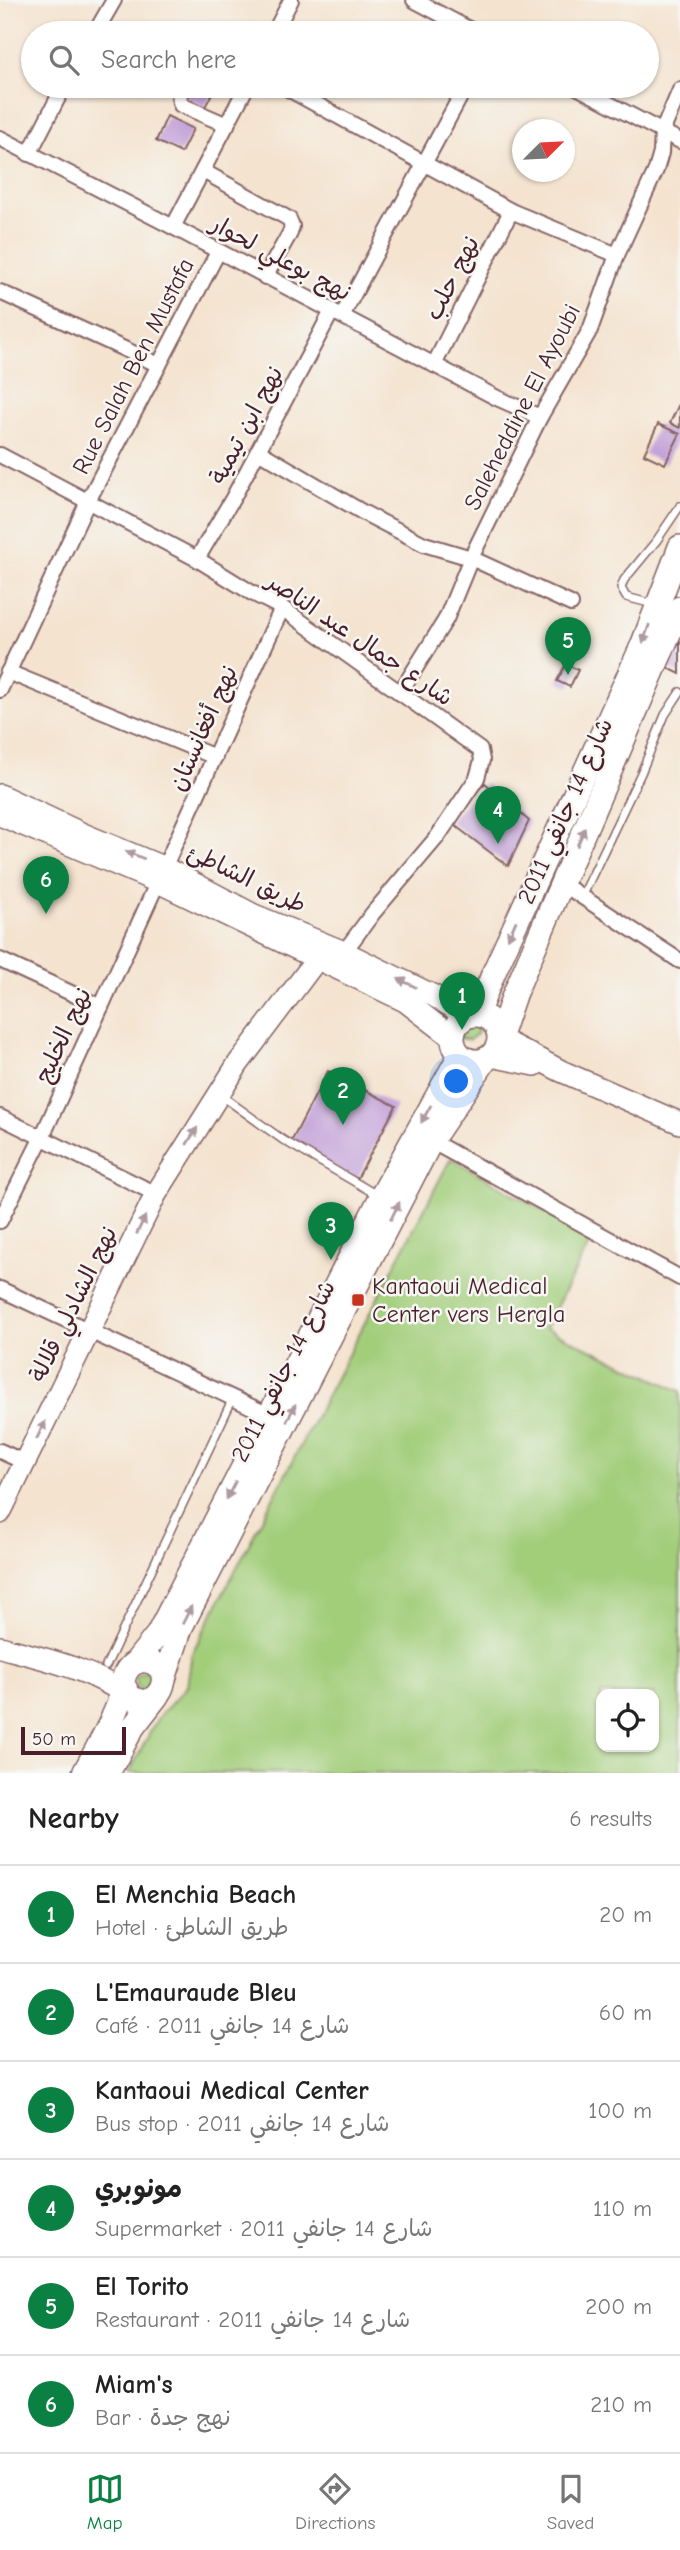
<!DOCTYPE html>
<meta charset="utf-8">
<style>
:root{--surface:#fff;--page:#f2f2f2;--text:#222;--muted:#767676;--line:#e0e0e0;--accent:#0b8043}
body{margin:0;font-family:"Comic Neue","Playpen Sans Arabic",sans-serif;background:var(--page);color:var(--text)}
.controls{position:absolute;right:21px;bottom:21px;display:grid;overflow:hidden;border-radius:14px;box-shadow:0 2px 5px #0004}
.controls button{width:63px;height:63px;display:grid;place-items:center;padding:0;border:0;border-bottom:2px solid var(--line);background:var(--surface);color:var(--text);font:35px sans-serif}
.compass{position:absolute;left:512px;top:119px;width:63px;height:63px;border-radius:50%;background:var(--surface);box-shadow:0 2px 5px #0004;rotate:66deg}
.scale{position:absolute;left:21px;bottom:18px;width:105px;box-sizing:border-box;padding-left:7px;border:4px solid #4a1f2b;border-top:0;font-size:19px;line-height:24px;white-space:nowrap;color:#4a1f2b;-webkit-text-stroke:5px #f6f6f2;paint-order:stroke}
.you{position:absolute;left:457px;top:1082px;width:24px;height:24px;margin:-18px;border:5px solid #fff;border-radius:50%;background:#1a73e8;box-shadow:0 0 0 10px #1a73e833}
.badge{display:grid;place-items:center;width:46px;height:46px;border-radius:50%;background:var(--accent);color:#fff;font-size:23px;font-weight:700}
.pin{position:absolute;translate:-50% -58px;filter:drop-shadow(0 2px 4px #0008)}
.pin::after{content:'';position:absolute;top:37px;width:24px;height:21px;background:inherit;clip-path:polygon(0 0,100% 0,50% 100%)}
.list{margin:0;padding:0;list-style:none}
h2{display:flex;justify-content:space-between;align-items:center;height:91px;margin:0;padding:0 28px;font-size:30px}
h2 small{font-size:23px;font-weight:400;color:var(--muted)}
.list li{display:grid;grid-template-columns:46px 1fr auto;gap:21px;align-items:center;box-sizing:border-box;height:98px;padding:0 28px;border-top:2px solid var(--line)}
.list b{display:block;font-size:26px;white-space:nowrap}
.list p{margin:0;font-size:23px;white-space:nowrap;color:var(--muted)}
.list em{font-size:23px;font-style:normal;color:var(--muted)}
.icon{flex:none;width:38px;height:38px;fill:none;stroke:currentColor;stroke-width:2;stroke-linecap:round;stroke-linejoin:round}
.map{position:relative;flex:none;width:680px;height:1773px;overflow:hidden}
.search{position:absolute;background:var(--surface);box-shadow:0 2px 5px #0004;left:21px;right:21px;top:21px;height:77px;display:flex;align-items:center;gap:18px;box-sizing:border-box;padding:0 24px;border-radius:38px;color:var(--muted);font-size:26px}
.sheet{height:679px;background:var(--surface)}
nav{display:flex;justify-content:space-around;align-items:center;box-sizing:border-box;height:98px;border-top:2px solid var(--line);background:var(--surface);font-size:19px;color:var(--muted)}
nav a{display:grid;justify-items:center;gap:4px}
nav .on{color:var(--accent)}
.map>svg:first-child{display:block}
</style>
<div class="map">
<svg width="680" height="1773" viewBox="0 0 680 1773">
<rect width="100%" height="100%" fill="#f6f6f2"/>
<filter id="ink" filterUnits="userSpaceOnUse"><feTurbulence type="fractalNoise" baseFrequency=".0143" numOctaves="2"/><feDisplacementMap in="SourceGraphic" scale="14" xChannelSelector="R" yChannelSelector="G"/><feConvolveMatrix kernelMatrix="1 2 1 2 8 2 1 2 1" color-interpolation-filters="sRGB"/></filter>
<filter id="wash" filterUnits="userSpaceOnUse"><feTurbulence type="fractalNoise" baseFrequency=".00686" numOctaves="4" result="noise"/><feDisplacementMap in="SourceGraphic" scale="28" xChannelSelector="R" yChannelSelector="G"/><feGaussianBlur stdDeviation="1.57" result="paint"/><feColorMatrix in="noise" values="0 0 0 0 0 0 0 0 0 0 0 0 0 0 0 0 0 1.4 0 .05"/><feComposite in="paint" operator="in"/></filter>
<g filter="url(#wash)">
<rect width="100%" height="100%" fill="#f4e3cf"/>
<g fill="#a2ce7a" stroke="#767652" stroke-width="2" fill-rule="evenodd">
<path d="M455 1020 479 1024 477 1034 469 1040 459 1038 453 1025Z"/>
<path d="M451 1158 592 1239 545 1328 680 1391V1773H129L157 1719 187 1686 192 1653ZM601 1694H654V1747H601Z"/>
<circle cx="145" cy="1681" r="9"/>
</g>
<g id="blocks">
<g fill="#c4a4d9">
<path d="M190 86H216L205 107 184 97Z"/>
<path d="M167 116 193 129 181 153 156 141Z"/>
<path d="M680 402V428L670 423Z"/>
<path d="M658 424 680 434 665 464 644 454Z"/>
<path d="M680 640V674L666 667Z"/>
<path d="M566 664 578 670 570 687 557 681Z"/>
<path d="M485 783 529 821 508 866 449 821Z"/>
<path d="M328 1071 396 1106 357 1179 290 1144Z"/>
</g>
</g>
</g>
<g filter="url(#ink)">
<use href="#blocks" fill-opacity="0" stroke="#866464" stroke-width="2"/>
<g fill="none" stroke-linecap="round" stroke-linejoin="round">
<defs>
<g id="lane">
<path d="M653 604 626 597 621 588 624 580 657 540 680 506"/>
<path d="M582 897 641 773 665 715 680 692"/>
<path d="M222 1096 283 1140 377 1195"/>
<path d="M106 1666 233 1398"/>
</g>
<g id="street">
<path d="M414 0 476 33"/>
<path d="M95 33 114 0"/>
<path d="M274 33 291 0"/>
<path d="M283 86 511 211 617 255"/>
<path d="M575 86 680 141"/>
<path d="M182 88 179 98 181 105 227 125"/>
<path d="M0 138 173 227 497 398 540 417"/>
<path d="M29 154 64 86"/>
<path d="M203 171 289 219 292 226 290 233 265 277"/>
<path d="M173 227 247 86"/>
<path d="M0 292 159 365"/>
<path d="M342 316 466 86"/>
<path d="M434 365 511 211"/>
<path d="M258 451 364 513 424 544 471 558 571 604"/>
<path d="M0 455 197 559 252 593 282 608 480 750 482 760 477 778 438 836 373 913 344 952"/>
<path d="M197 559 233 498 332 311"/>
<path d="M8 672 215 757"/>
<path d="M0 690 88 501 218 252"/>
<path d="M400 693 446 619 471 558 540 417 590 330 617 255 656 170 661 153 662 132 680 90"/>
<path d="M561 883 680 961"/>
<path d="M0 960 101 1007"/>
<path d="M0 1117 156 1194"/>
<path d="M431 1141 680 1278"/>
<path d="M0 1221 42 1137 282 608"/>
<path d="M0 1289 269 1415"/>
<path d="M0 1451 26 1463"/>
</g>
<g id="secondary">
<path d="M0 795 83 834 165 868 254 915 344 952 434 996 467 1016"/>
<path d="M0 815 158 882 405 1001 452 1037"/>
<path d="M500 1039 561 1071 680 1123"/>
<path d="M491 1056 535 1065"/>
<path d="M0 1513 156 1194 238 1064 317 959"/>
<path d="M0 1647C46 1659 92 1669 131 1698"/>
</g>
<g id="primary">
<path d="M477 1014 494 972 642 646 680 547"/>
<circle cx="476" cy="1038" r="23"/>
<path d="M500 1036 514 995 680 608"/>
<path d="M135 1663 158 1634 381 1197 460 1055"/>
<path d="M164 1679 181 1627 431 1141 486 1059"/>
<path d="M84 1773C96 1751 109 1728 118 1705 121 1695 122 1676 128 1669 132 1663 140 1660 147 1661 172 1666 166 1697 145 1702L131 1698 124 1686"/>
<path d="M108 1773 133 1727 157 1696"/>
</g>
</defs>
<use href="#lane" stroke="#866464" stroke-width="10"/>
<use href="#street" stroke="#866464" stroke-width="18"/>
<use href="#secondary" stroke="#866464" stroke-width="24"/>
<use href="#primary" stroke="#866464" stroke-width="26"/>
<use href="#lane" stroke="#fff" stroke-width="7"/>
<use href="#street" stroke="#fff" stroke-width="14"/>
<use href="#secondary" stroke="#fff" stroke-width="21"/>
<use href="#primary" stroke="#fff" stroke-width="23"/>
</g>
<defs><path id="oneway-solid" d="M-6-.8H1V-3.2L6.5 0L1 3.2V.8H-6Z" transform="scale(1.75)"/></defs>
<g fill="#ae9aa0">
<use href="#oneway-solid" transform="translate(646 634) rotate(109)"/>
<use href="#oneway-solid" transform="translate(581 837) rotate(-66)"/>
<use href="#oneway-solid" transform="translate(135 855) rotate(-158)"/>
<use href="#oneway-solid" transform="translate(512 930) rotate(114)"/>
<use href="#oneway-solid" transform="translate(407 983) rotate(-154)"/>
<use href="#oneway-solid" transform="translate(426 1114) rotate(119)"/>
<use href="#oneway-solid" transform="translate(192 1136) rotate(-58)"/>
<use href="#oneway-solid" transform="translate(395 1211) rotate(-63)"/>
<use href="#oneway-solid" transform="translate(141 1225) rotate(-64)"/>
<use href="#oneway-solid" transform="translate(291 1413) rotate(-63)"/>
<use href="#oneway-solid" transform="translate(41 1430) rotate(-64)"/>
<use href="#oneway-solid" transform="translate(231 1490) rotate(117)"/>
<use href="#oneway-solid" transform="translate(187 1615) rotate(-63)"/>
</g>
</g>
<rect fill="#c8321e" stroke="#f6f6f2" stroke-width="2.5" x="351" y="1293" width="14" height="14" rx="3.5"/>
<g text-anchor="middle" stroke-width="5" stroke-linejoin="round" paint-order="stroke">
<g font-size="24" fill="#4a1f2b" stroke="#f6f6f2">
<text transform="translate(281 258) rotate(28)" y="8">نهج بوعلي لحوار</text>
<text transform="translate(452 278) rotate(-63)" y="8">نهج حلب</text>
<text transform="translate(133 366) rotate(-63)" y="8">Rue Salah Ben Mustafa</text>
<text transform="translate(522 407) rotate(-63)" y="8">Saleheddine El Ayoubi</text>
<text transform="translate(246 425) rotate(-62)" y="8">نهج ابن تيمية</text>
<text transform="translate(360 639) rotate(34)" y="8">شارع جمال عبد الناصر</text>
<text transform="translate(203 728) rotate(-66)" y="8">نهج أفغانستان</text>
<text transform="translate(565 811) rotate(-66)" y="8">شارع 14 جانفي 2011</text>
<text transform="translate(247 878) rotate(26)" y="8">طريق الشاطئ</text>
<text transform="translate(63 1035) rotate(-65)" y="8">نهج الخليج</text>
<text transform="translate(73 1304) rotate(-64)" y="8">نهج الشادلي قلالة</text>
<text transform="translate(283 1371) rotate(-63)" y="8">شارع 14 جانفي 2011</text>
</g>
<g font-size="24" fill="#4a1f2b" stroke="#f6f6f2" text-anchor="start">
<text x="372" y="1294">Kantaoui Medical<tspan x="372" dy="28">Center vers Hergla</tspan></text>
</g>
</g>
</svg>
<div class="controls">
<button><svg class="icon" aria-label="locate" viewBox="0 0 24 24"><circle cx="12" cy="12" r="6"/><path d="M12 2v4M12 18v4M2 12h4M18 12h4"/></svg></button>
</div>
<svg class="compass" viewBox="-18 -18 36 36"><path d="M0-13l5 13h-10z" fill="#e53935"/><path d="M0 13l5-13h-10z" fill="#767676"/></svg>
<div class="scale">50 m</div>
<div class="you"></div>
<div class="pin badge" style="left:462px;top:1030px">1</div>
<div class="pin badge" style="left:343px;top:1125px">2</div>
<div class="pin badge" style="left:331px;top:1260px">3</div>
<div class="pin badge" style="left:498px;top:844px">4</div>
<div class="pin badge" style="left:568px;top:675px">5</div>
<div class="pin badge" style="left:46px;top:914px">6</div>
<div class="search"><svg class="icon" aria-label="search" viewBox="0 0 24 24"><circle cx="10" cy="10" r="6"/><path d="M15 15l6 6"/></svg>Search here</div>
</div>
<section class="sheet">
<h2>Nearby<small>6 results</small></h2>
<ul class="list">
<li><span class="badge">1</span><div><b>El Menchia Beach</b><p>Hotel · طريق الشاطئ</p></div><em>20 m</em></li>
<li><span class="badge">2</span><div><b>L'Emauraude Bleu</b><p>Café · شارع 14 جانفي 2011</p></div><em>60 m</em></li>
<li><span class="badge">3</span><div><b>Kantaoui Medical Center</b><p>Bus stop · شارع 14 جانفي 2011</p></div><em>100 m</em></li>
<li><span class="badge">4</span><div><b>مونوبري</b><p>Supermarket · شارع 14 جانفي 2011</p></div><em>110 m</em></li>
<li><span class="badge">5</span><div><b>El Torito</b><p>Restaurant · شارع 14 جانفي 2011</p></div><em>200 m</em></li>
<li><span class="badge">6</span><div><b>Miam's</b><p>Bar · نهج جدة</p></div><em>210 m</em></li>
</ul>
</section>
<nav>
<a class="on"><svg class="icon" aria-label="map" viewBox="0 0 24 24"><path d="M3 6l6-2 6 2 6-2v14l-6 2-6-2-6 2zM9 4v14M15 6v14"/></svg>Map</a>
<a><svg class="icon" aria-label="directions" viewBox="0 0 24 24"><path d="M12 3l9 9-9 9-9-9zM9 14v-3h6M13 9l2 2-2 2"/></svg>Directions</a>
<a><svg class="icon" aria-label="saved" viewBox="0 0 24 24"><path d="M7 4h10v16l-5-4-5 4z"/></svg>Saved</a>
</nav>
